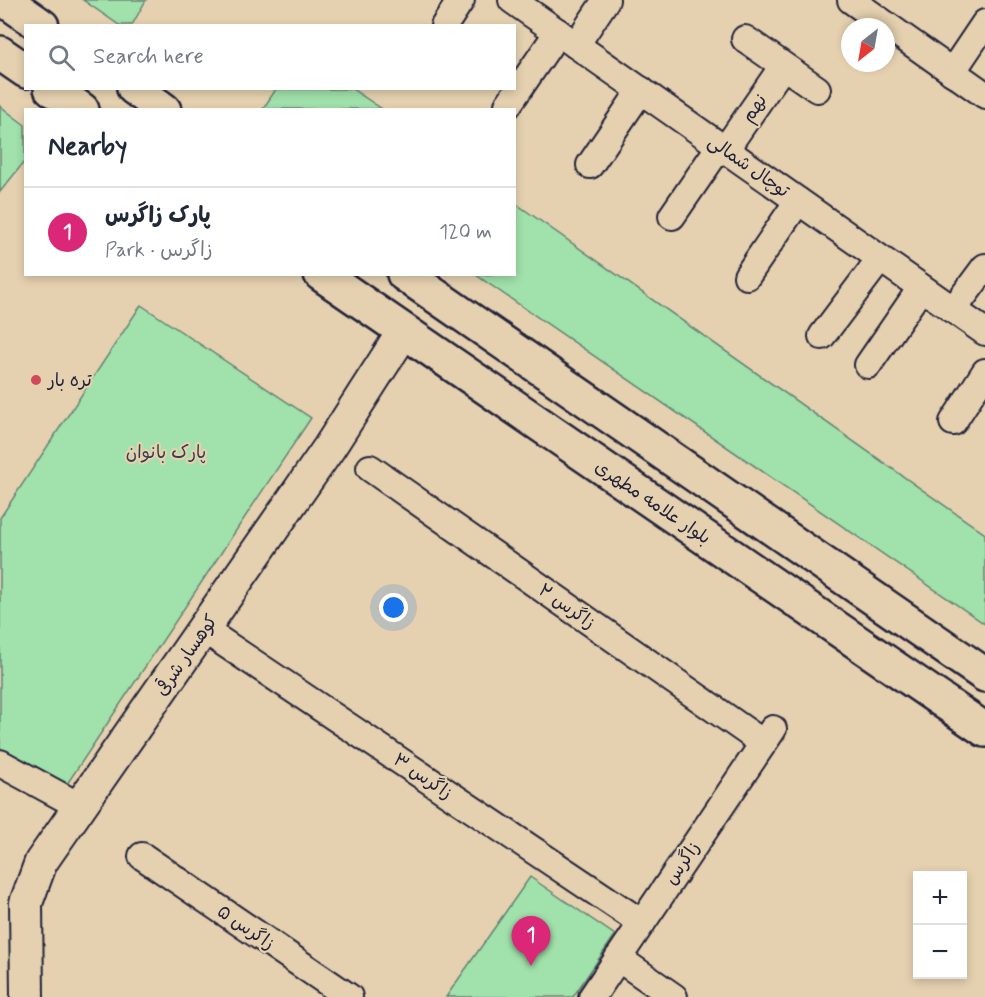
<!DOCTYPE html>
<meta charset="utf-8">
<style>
:root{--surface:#fff;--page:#f6f6f7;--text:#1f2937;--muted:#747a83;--line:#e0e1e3;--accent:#db2777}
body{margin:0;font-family:Mynerve,"Playpen Sans Arabic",sans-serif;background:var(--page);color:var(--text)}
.controls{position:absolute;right:18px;bottom:18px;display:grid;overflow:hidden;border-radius:0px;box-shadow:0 3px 9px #0003}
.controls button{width:54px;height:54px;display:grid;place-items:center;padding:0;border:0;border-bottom:2px solid var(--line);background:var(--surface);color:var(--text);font:30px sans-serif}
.compass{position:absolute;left:841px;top:18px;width:54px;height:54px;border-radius:50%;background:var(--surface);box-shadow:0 3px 9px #0003;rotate:211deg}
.you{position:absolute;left:394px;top:608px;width:21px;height:21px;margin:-15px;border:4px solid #fff;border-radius:50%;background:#1a73e8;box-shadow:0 0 0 9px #1a73e833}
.badge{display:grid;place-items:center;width:39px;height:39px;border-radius:50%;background:var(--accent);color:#fff;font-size:20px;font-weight:700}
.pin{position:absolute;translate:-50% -50px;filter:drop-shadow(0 2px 3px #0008)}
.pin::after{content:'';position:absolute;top:32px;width:21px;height:18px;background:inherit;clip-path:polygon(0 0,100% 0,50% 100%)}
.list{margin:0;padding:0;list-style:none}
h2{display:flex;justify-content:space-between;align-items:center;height:78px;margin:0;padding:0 24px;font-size:26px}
h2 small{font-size:20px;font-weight:400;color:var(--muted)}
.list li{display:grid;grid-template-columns:39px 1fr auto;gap:18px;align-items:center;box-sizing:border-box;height:90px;padding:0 24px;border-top:2px solid var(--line)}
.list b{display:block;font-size:22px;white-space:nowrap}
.list p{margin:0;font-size:20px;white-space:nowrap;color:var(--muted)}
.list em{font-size:20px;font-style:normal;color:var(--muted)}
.icon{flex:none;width:33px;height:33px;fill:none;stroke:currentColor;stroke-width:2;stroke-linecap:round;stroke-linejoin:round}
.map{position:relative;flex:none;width:985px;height:997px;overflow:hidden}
.search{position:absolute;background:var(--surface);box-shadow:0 3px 9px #0003;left:24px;top:24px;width:492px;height:66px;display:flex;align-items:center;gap:15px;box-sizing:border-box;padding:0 21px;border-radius:0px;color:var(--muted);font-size:22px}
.panel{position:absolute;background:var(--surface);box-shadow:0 3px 9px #0003;left:24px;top:108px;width:492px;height:168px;border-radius:0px}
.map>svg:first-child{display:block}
</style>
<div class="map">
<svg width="985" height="997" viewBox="0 0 985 997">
<rect width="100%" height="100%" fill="#e5d1b0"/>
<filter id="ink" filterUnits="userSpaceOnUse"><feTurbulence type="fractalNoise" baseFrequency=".0167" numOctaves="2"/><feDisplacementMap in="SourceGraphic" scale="12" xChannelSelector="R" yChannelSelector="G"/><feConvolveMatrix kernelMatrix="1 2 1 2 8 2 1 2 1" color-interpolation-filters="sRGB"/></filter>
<g filter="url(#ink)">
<g fill="#a1e1ab" stroke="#628273" stroke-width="1.5">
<path d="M83 0H146L132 25H119Z"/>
<path d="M276 89H352L382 109H263Z"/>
<path d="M0 106 25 125V161L0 192Z"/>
<path d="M515 203 985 534V624L476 275 514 274Z"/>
<path d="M141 305 311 418 59 796 0 757V518Z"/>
<path d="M530 877 615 935 573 997H446Z"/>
</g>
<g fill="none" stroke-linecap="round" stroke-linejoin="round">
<defs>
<g id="minor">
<path d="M512 0 985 332"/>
<path d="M851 0 985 95"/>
<path d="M444 26 461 0"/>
<path d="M745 39 817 89"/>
<path d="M576 45 606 0"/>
<path d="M952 72 985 23"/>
<path d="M508 105 558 32"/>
<path d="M725 150 783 66"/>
<path d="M590 165 641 90"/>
<path d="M672 216 720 146"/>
<path d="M747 276 798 201"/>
<path d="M953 310 985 267"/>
<path d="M822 336 880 259"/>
<path d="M868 365 921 288"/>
<path d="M953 422 985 372"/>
<path d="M370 468 763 743"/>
<path d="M203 629 642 923"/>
<path d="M0 763 81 807"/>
<path d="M142 856 349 997"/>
<path d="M618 958 674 997"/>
<path d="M592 997 773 729"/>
</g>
<path id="tertiary" d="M27 997 26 903 41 862 329 448 404 331"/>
<g id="secondary">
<path d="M5 0 42 26"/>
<path d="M0 53 26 71"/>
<path d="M51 88 82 110"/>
<path d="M134 88 164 110"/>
<path d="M321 274 985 730"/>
<path d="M404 274 985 675"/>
</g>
</defs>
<use href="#minor" stroke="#22223b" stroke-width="30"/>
<use href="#tertiary" stroke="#22223b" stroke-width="36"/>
<use href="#secondary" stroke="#22223b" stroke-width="38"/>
<use href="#minor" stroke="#e5d1b0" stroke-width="26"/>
<use href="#tertiary" stroke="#e5d1b0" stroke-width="32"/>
<use href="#secondary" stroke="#e5d1b0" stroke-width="33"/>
</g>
</g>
<circle fill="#d1495b" stroke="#e5d1b0" stroke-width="2" cx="36" cy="380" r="6"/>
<g text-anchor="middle" stroke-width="4.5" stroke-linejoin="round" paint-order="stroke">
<g font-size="18" fill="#22223b" stroke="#e5d1b0">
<text transform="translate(754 108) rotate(-55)" y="6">نهم</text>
<text transform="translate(749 166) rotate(35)" y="6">توچال شمالی</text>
<text transform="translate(653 502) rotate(34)" y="6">بلوار علامه مطهری</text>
<text transform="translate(567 606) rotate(35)" y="6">زاگرس ۲</text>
<text transform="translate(186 655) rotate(-55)" y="6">کوهسار شرقی</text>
<text transform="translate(423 776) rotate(34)" y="6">زاگرس ۳</text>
<text transform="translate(682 863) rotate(-56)" y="6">زاگرس</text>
<text transform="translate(246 927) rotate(34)" y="6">زاگرس ۵</text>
</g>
<g font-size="18" fill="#22223b" stroke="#e5d1b0" text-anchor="start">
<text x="48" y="386">تره بار</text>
</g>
<g font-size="18" fill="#353f4c" stroke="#e5d1b0">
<text x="166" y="458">پارک بانوان</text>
</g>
</g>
</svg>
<div class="controls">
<button>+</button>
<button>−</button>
</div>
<svg class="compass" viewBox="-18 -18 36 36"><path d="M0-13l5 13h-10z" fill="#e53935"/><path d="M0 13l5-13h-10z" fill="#747a83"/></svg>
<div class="you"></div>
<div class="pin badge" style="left:531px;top:966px">1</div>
<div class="search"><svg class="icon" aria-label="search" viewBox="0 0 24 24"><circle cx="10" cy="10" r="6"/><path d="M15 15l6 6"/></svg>Search here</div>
<section class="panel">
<h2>Nearby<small></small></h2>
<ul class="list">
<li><span class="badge">1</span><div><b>پارک زاگرس</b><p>Park · زاگرس</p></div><em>120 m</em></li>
</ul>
</section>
</div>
